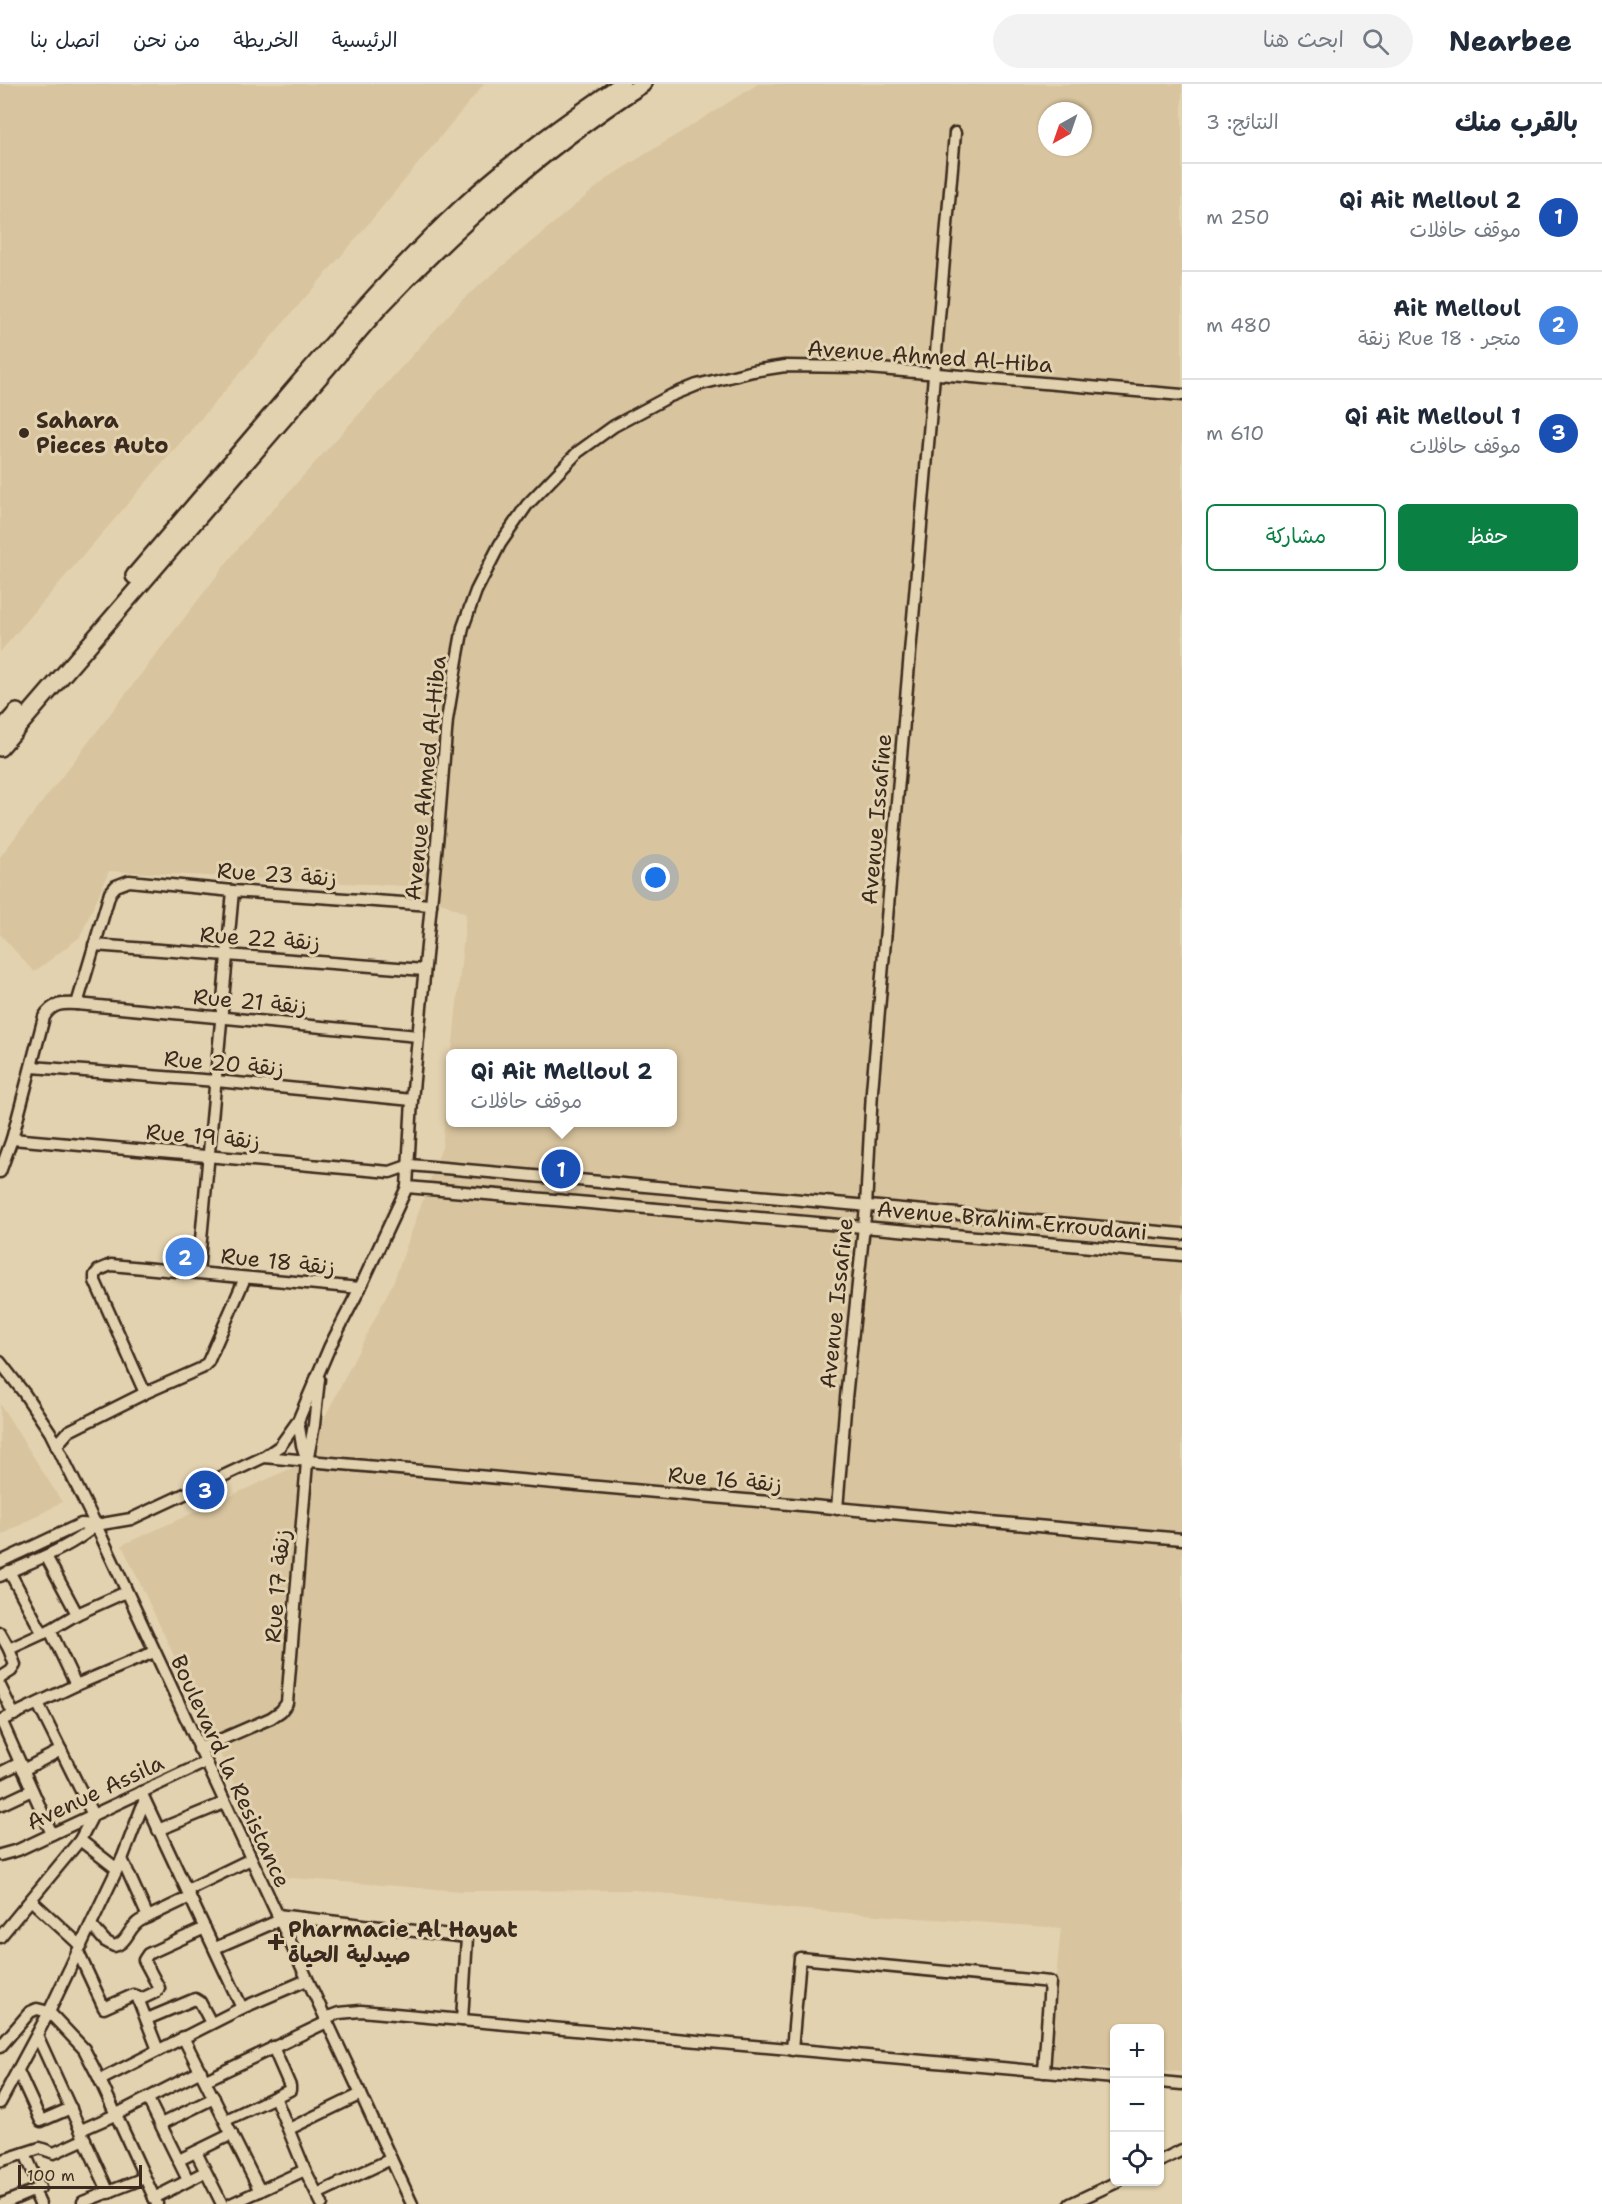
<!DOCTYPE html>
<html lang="ar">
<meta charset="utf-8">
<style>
:root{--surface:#fff;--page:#f2f2f3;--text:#1f2937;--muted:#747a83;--line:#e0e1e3;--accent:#0b8043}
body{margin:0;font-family:"Shantell Sans","Playpen Sans Arabic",sans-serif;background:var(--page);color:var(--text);direction:rtl}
.controls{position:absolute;right:18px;bottom:18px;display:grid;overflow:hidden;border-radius:9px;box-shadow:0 2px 4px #0004}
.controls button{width:54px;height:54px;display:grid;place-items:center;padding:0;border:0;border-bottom:2px solid var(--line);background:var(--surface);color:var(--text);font:30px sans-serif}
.compass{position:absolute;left:1038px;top:18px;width:54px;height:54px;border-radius:50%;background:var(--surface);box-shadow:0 2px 4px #0004;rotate:220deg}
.scale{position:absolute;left:18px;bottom:15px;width:124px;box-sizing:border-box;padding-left:6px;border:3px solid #3b2a1e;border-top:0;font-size:16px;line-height:21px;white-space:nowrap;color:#3b2a1e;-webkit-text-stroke:4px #e3d2af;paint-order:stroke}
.you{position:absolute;left:656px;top:794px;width:21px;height:21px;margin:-15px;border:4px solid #fff;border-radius:50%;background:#1a73e8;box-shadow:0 0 0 9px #1a73e833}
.badge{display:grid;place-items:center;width:39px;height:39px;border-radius:50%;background:var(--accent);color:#fff;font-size:20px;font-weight:700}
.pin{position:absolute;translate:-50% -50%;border:3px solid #fff;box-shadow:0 2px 6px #0006}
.popup{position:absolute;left:446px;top:965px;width:231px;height:78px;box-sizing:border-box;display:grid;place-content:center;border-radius:9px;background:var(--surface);filter:drop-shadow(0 2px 4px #0005);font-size:20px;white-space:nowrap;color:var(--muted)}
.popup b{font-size:22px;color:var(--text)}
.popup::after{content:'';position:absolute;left:50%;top:100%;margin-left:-12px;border:12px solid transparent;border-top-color:var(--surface)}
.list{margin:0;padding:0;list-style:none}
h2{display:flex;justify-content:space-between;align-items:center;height:78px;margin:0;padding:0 24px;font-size:26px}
h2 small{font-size:20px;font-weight:400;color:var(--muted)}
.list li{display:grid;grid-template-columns:39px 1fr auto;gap:18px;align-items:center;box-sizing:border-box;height:108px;padding:0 24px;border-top:2px solid var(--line)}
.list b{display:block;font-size:22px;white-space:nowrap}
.list p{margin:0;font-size:20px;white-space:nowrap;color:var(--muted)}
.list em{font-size:20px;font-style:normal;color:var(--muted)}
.actions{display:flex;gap:12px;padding:18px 24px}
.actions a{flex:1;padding:14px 0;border:2px solid var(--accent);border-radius:9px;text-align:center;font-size:21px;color:var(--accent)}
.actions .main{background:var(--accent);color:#fff}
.icon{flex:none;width:33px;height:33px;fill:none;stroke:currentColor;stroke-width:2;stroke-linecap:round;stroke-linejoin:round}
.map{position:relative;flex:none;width:1182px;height:2120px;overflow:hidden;direction:ltr}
header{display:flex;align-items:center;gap:36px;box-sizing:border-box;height:84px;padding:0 30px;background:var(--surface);border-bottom:2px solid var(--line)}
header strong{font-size:28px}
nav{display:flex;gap:33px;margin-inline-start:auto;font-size:21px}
.search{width:420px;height:54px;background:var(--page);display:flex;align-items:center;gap:15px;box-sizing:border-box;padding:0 21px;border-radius:33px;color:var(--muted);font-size:22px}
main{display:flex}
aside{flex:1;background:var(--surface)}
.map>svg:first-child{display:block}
</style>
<header>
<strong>Nearbee</strong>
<div class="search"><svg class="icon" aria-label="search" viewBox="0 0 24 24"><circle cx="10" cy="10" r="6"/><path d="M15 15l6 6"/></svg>ابحث هنا</div>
<nav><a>الرئيسية</a><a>الخريطة</a><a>من نحن</a><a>اتصل بنا</a></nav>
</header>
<main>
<aside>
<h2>بالقرب منك<small>النتائج: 3</small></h2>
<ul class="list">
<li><span class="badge" style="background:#1a4fb4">1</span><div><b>Qi Ait Melloul 2</b><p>موقف حافلات</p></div><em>250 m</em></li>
<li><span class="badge" style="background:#3f7fe0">2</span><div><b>Ait Melloul</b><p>متجر · Rue 18 زنقة</p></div><em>480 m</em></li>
<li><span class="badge" style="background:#1a4fb4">3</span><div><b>Qi Ait Melloul 1</b><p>موقف حافلات</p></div><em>610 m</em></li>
</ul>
<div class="actions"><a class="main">حفظ</a><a>مشاركة</a></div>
</aside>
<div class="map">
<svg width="1182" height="2120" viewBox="0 0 1182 2120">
<rect width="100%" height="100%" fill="#e3d2af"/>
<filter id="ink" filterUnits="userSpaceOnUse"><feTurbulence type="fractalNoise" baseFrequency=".0167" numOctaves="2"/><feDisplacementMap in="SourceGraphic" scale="12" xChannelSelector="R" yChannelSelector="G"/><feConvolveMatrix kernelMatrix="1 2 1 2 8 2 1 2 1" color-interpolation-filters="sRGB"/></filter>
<g filter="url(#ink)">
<g fill="#d8c49e" fill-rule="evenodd">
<path d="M0 0H484L359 151 0 568Z"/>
<path d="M758 0H1182V1988L1160 1986V1944H1114V1984L1047 1980 1061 1844 792 1825 636 1806 461 1807 278 1793 122 1461 301 1380 394 1197 442 1063 450 987V1038H672V970L452 969 466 830 406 802 109 787 80 853 34 888 0 850V773L239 463 463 215 609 93ZM1047 27H1083V63H1047Z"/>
<path d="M0 1320 62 1418 0 1452Z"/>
</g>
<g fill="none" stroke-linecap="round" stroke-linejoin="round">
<defs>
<g id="minor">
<path d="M94 861 424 886"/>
<path d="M77 920 110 809 116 802 129 797 233 807 431 821"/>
<path d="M32 983 216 997 412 1016"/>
<path d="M12 1055 390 1088 410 1081 1182 1150"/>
<path d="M0 1088 12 1055 44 933C52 919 63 919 77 920L418 952"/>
<path d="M407 1103 1182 1171"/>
<path d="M198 1188 233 807"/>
<path d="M0 1278 24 1309 50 1348 96 1441 412 2120"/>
<path d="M145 1309 95 1197V1191L99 1186 111 1181 360 1204"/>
<path d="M298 1337 302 1361 307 1377"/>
<path d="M56 1362 69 1347 145 1309 202 1284 208 1278 245 1194"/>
<path d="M264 1373 1182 1455"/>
<path d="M837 1425 846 1314 866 1123 872 1007 955 49"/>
<path d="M46 1472 77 1530 50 1546"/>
<path d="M0 1478 81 1440 96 1441 131 1435 264 1373 280 1362 298 1337 330 1262 360 1204 407 1103 412 1016 438 748 447 636 457 576 463 543 476 507 500 460 527 421 578 368 614 342 670 312 697 301 753 287 785 282 857 283 1182 311"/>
<path d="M9 1487 39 1543 44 1549 50 1546 76 1601"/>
<path d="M0 1492C32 1477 69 1465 96 1441"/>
<path d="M77 1530 126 1508"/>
<path d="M0 1549 9 1565"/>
<path d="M0 1594 11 1587 15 1581 9 1565 44 1549"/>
<path d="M0 1602 14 1631"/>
<path d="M1 1636 52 1750"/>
<path d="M0 1637 76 1601 154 1568"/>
<path d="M199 1665 271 1634 281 1627 287 1619 307 1378 314 1341 319 1295"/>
<path d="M23 1686 61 1666"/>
<path d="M0 1689 20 1679"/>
<path d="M141 1708 242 1924"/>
<path d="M144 1718 122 1775 49 1928 84 1965 100 1996 157 2120"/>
<path d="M0 1721 32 1706"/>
<path d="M158 1746 224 1719"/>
<path d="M80 1756 117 1785"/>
<path d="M0 1771 18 1766 206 1678"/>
<path d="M187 1806 251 1775"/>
<path d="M32 1817 81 1862"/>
<path d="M277 1831 467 1853 462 1936"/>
<path d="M148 1833 190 1813"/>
<path d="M91 1841 105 1857 114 1862C126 1859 127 1849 135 1841 138 1837 143 1835 148 1833L122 1775"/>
<path d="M0 1853 80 1756 93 1731 38 1620"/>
<path d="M215 1864 280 1836"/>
<path d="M78 1868 104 1924 133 1911 137 1912 158 1966"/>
<path d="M139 1916 156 1908 159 1904 144 1876 148 1870 205 1844"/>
<path d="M325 1934 339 1929 361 1927 1114 1994"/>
<path d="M147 1935 195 1915 200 1918 211 1939"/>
<path d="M37 1951 109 2109"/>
<path d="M183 1953 260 2107"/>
<path d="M0 1963 30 1928 37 1925 49 1928 0 2019"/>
<path d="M792 1966 800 1874 1050 1898 1044 1988"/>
<path d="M18 1987 41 2037 71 2024"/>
<path d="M100 1996 242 1924 307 1896"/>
<path d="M206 1996 327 1938"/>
<path d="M1160 1998 1182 2000"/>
<path d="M275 2013 305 2086 322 2120"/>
<path d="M148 2015 188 2096"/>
<path d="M226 2036 290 2006V2002L273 1963"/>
<path d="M161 2040 214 2014"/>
<path d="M289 2045 361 2010"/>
<path d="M81 2046 115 2031 201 1987"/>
<path d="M196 2068 222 2120"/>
<path d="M179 2076 232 2050"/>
<path d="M0 2077 40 2064 54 2069 85 2055"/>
<path d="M1160 2077 1182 2066"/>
<path d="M34 2107 40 2120"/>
<path d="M317 2110 391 2075"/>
<path d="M154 2114 205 2088"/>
<path d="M2 2120 40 2104 25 2069"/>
<path d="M84 2120 83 2118 144 2094"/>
<path d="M231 2120 305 2086"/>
<path d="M1070 2120 1117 2098"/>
</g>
<g id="highway">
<path d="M134 492C182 435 231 379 279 322 337 254 395 186 460 125 510 78 566 38 622 0"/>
<path d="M0 647 17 628"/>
<path d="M0 664 378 225C458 140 545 63 643 0"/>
</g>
</defs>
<use href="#minor" stroke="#3b2a1e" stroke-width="15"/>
<use href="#highway" stroke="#3b2a1e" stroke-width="20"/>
<use href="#minor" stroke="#e3d2af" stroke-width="10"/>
<use href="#highway" stroke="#e3d2af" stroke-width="15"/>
</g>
</g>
<g fill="#3b2a1e" stroke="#e3d2af" stroke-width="2">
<circle cx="24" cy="349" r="6"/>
<path d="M273 1849h6v6h6v6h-6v6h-6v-6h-6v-6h6z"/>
</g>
<g text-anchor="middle" stroke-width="6" stroke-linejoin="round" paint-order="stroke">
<g font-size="22" fill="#3b2a1e" stroke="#e3d2af">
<text transform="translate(930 272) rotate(4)" y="8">Avenue Ahmed Al-Hiba</text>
<text transform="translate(425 694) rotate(-84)" y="8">Avenue Ahmed Al-Hiba</text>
<text transform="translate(876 735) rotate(-85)" y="8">Avenue Issafine</text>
<text transform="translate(277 790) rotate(4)" y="8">Rue 23 زنقة</text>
<text transform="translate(260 854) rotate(4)" y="8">Rue 22 زنقة</text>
<text transform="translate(250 917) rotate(5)" y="8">Rue 21 زنقة</text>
<text transform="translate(224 979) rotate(5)" y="8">Rue 20 زنقة</text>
<text transform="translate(203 1052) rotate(5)" y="8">Rue 19 زنقة</text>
<text transform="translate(1012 1136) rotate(5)" y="8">Avenue Brahim Erroudani</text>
<text transform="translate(278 1177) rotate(6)" y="8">Rue 18 زنقة</text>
<text transform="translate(836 1219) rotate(-84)" y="8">Avenue Issafine</text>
<text transform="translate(725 1395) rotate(5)" y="8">Rue 16 زنقة</text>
<text transform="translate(277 1502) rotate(-85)" y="8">Rue 17 زنقة</text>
<text transform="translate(231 1687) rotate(65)" y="8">Boulevard la Resistance</text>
<text transform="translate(95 1708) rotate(-25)" y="8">Avenue Assila</text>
</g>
<g font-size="22" font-weight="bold" fill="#3b2a1e" stroke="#e3d2af" text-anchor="start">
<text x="36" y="344">Sahara<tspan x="36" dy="25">Pieces Auto</tspan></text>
<text x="288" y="1853">Pharmacie Al Hayat<tspan x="288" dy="25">صيدلية الحياة</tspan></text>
</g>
</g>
</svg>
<div class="controls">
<button>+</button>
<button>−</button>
<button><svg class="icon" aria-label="locate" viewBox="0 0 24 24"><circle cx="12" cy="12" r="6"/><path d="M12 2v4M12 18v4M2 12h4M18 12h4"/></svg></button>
</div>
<svg class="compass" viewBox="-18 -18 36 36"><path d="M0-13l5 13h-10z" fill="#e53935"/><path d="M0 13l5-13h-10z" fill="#747a83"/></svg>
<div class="scale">100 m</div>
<div class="you"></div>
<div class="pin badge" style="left:561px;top:1085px;background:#1a4fb4">1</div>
<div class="popup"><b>Qi Ait Melloul 2</b>موقف حافلات</div>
<div class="pin badge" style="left:185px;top:1173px;background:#3f7fe0">2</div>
<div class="pin badge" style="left:205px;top:1406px;background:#1a4fb4">3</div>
</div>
</main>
